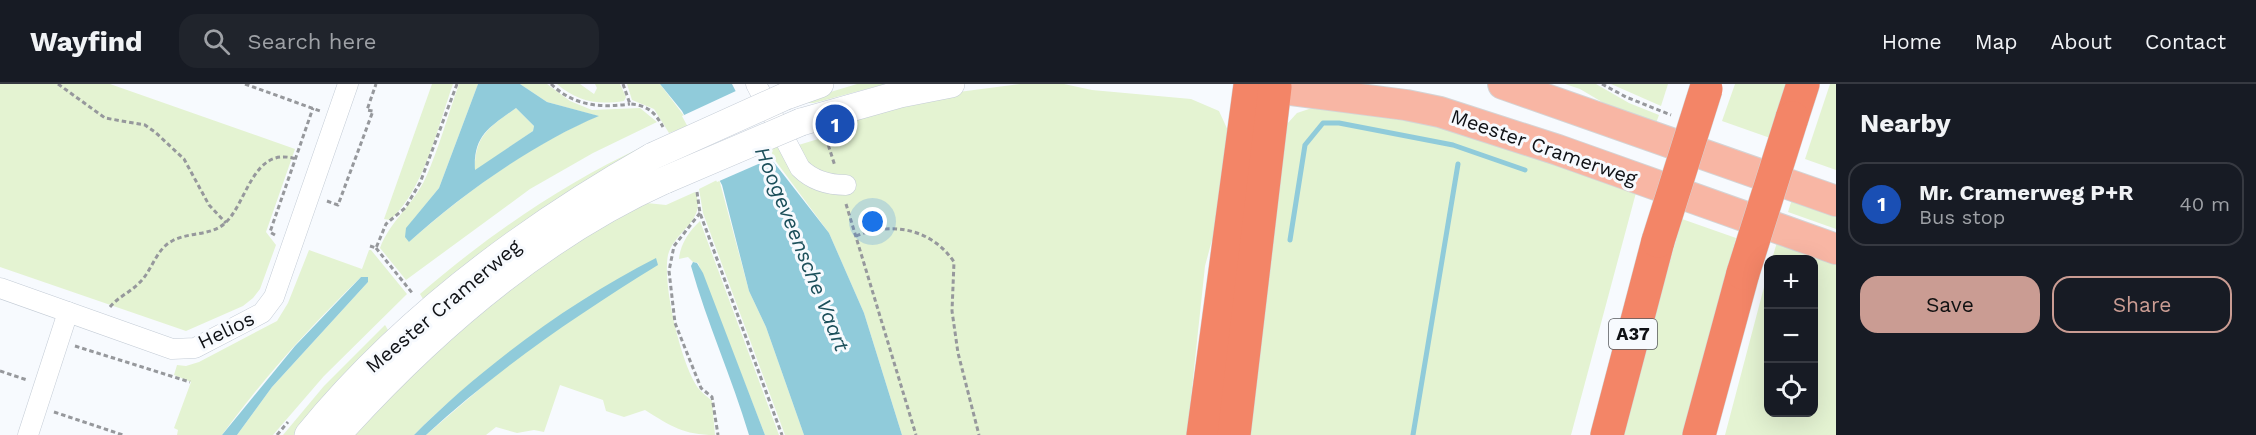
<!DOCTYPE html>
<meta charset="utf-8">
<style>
:root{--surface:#171b24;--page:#20242c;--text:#f1f3f6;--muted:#9ea1a6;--line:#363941;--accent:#ca9c93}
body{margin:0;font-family:"Work Sans",sans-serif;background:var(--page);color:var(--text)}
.controls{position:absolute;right:18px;bottom:18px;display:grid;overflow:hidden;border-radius:12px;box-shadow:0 6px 24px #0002}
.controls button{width:54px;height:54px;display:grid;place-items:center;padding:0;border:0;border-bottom:2px solid var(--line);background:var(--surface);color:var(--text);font:30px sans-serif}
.you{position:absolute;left:873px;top:138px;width:21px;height:21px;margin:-15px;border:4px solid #fff;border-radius:50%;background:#1a73e8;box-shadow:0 0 0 9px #1a73e833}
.badge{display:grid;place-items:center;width:39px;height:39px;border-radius:50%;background:var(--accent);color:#fff;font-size:20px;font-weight:700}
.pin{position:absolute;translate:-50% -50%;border:3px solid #fff;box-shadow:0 2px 6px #0006}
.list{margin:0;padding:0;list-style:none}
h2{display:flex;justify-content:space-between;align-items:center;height:78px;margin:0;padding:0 24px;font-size:26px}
h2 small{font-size:20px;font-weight:400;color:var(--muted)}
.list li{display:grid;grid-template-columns:39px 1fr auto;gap:18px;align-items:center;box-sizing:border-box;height:84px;margin:0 12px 12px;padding:0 12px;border:2px solid var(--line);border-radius:18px}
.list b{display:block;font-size:22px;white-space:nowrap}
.list p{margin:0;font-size:20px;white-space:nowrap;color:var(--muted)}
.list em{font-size:20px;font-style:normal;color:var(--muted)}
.actions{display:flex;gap:12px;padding:18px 24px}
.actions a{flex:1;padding:14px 0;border:2px solid var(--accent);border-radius:18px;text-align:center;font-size:21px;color:var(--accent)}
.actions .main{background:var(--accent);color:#111}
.icon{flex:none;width:33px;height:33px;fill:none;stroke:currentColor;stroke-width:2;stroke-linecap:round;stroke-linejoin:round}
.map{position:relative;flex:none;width:1836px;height:351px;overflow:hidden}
header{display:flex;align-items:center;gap:36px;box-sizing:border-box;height:84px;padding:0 30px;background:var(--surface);border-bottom:2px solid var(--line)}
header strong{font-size:28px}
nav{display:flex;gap:33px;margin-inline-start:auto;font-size:21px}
.search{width:420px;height:54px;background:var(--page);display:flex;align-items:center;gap:15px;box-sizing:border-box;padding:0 21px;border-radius:18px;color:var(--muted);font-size:22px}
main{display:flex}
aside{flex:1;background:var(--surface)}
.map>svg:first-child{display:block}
</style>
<header>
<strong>Wayfind</strong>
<div class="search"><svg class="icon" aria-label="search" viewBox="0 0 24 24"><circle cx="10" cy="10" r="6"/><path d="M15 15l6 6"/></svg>Search here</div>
<nav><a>Home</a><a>Map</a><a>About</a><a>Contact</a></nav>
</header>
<main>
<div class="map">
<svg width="1836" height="351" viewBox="0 0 1836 351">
<rect width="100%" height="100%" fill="#f7fafe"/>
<g fill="#e4f3d2">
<path d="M0 0H110L295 65 266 148 276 161 260 205 253 214 243 222 186 247 0 183Z"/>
<path d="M432 0H453C438 42 424 106 390 136L384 135Z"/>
<path d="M459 0H478L439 104 412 137 409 158C464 109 530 61 598 32L547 18 520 0H547L570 17 592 26 640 24 657 38 593 69 530 105 406 196 380 164C390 137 414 120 426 93 439 64 448 31 459 0Z"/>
<path d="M557 0H580L594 10 597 4 595 0H620L626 13 624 17C597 21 578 18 557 0Z"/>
<path d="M627 0H660L691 41 669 49 654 25 632 16Z"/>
<path d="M857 0H885L814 19H805L804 16Z"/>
<path d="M1020 0H1064L1092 6 1191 15 1219 27 1230 51 1218 146 1212 156 1205 182 1187 351H902L864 229 829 149 763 60 777 54 822 92 792 63 838 49 835 36 928 12Z"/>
<path d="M1565 0H1596L1629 19 1659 31 1655 42 1624 31 1580 5Z"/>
<path d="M1611 0H1668L1661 22Z"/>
<path d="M1735 0H1791L1773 55 1722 37Z"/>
<path d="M1830 0H1836V86L1805 75Z"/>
<path d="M1324 20 1443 39 1637 105 1571 351H1248L1287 40 1297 29Z"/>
<path d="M516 24 534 42 533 47 475 87C474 51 490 43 516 24Z"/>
<path d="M642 63 439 202 423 215 420 210C487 152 561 101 642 63Z"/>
<path d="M719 95 749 207 766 243 804 351H785L703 129 699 105Z"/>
<path d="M695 108C708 136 674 147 668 171 662 200 681 280 698 304 702 309 708 313 712 317L715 351C683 351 671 342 645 326L624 333 606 327 603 316 560 301 544 348 534 346 517 349 496 343 486 351H426L517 273 594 220 601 205C535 250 470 294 414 351H345L480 221 637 118 666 121Z"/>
<path d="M1793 112 1836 127V145L1788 128Z"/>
<path d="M1682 135 1736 154 1682 351H1621Z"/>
<path d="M700 137 769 324 779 351H765L698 179 693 178 688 173 679 175C680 161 689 147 700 137Z"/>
<path d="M1778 155 1836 176V351H1725L1768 188V328H1814V176L1772 175Z"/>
<path d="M309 166 362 185 369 166H371L407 210 324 292 273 351H237L272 303 368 198V193H361C311 242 263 294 222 351H177L178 346 174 344 191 298 174 291 177 281 186 282 199 278 277 237 288 219Z"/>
<path d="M385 241 388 246 361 282 299 351H283L324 302Z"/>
</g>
<g fill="#90cbda" fill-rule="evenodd">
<path d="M478 0H520L547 18 599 32C534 59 461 111 409 158L405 153 406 144 439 104ZM516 24 534 42 533 47 475 86C473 51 490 43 516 24Z"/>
<path d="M660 0H732L769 72 829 149 864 229 902 351H804L766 243 749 207 722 101 682 27Z"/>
<path d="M656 174 658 181C575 232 498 285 426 351H414C480 284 571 217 656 174Z"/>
<path d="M693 178 697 179 703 189 765 351H749C732 294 707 239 691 182Z"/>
<path d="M361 193H368V198L272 303 237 351H222L295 262Z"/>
</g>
<path fill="#f7fafe" d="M738 6 774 73 717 98 682 32Z"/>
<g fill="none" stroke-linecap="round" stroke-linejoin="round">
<g stroke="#90cbda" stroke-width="5">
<path d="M1290 156 1305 61 1323 39H1339L1453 61 1525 86"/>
<path d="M1413 351 1458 80"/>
</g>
<defs>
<g id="street">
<path d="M756 0 800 84C812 96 829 101 846 101"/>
<path d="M0 204 172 265 195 264 262 229 274 213 348 0"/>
<path d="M28 351 68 228"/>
</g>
<g id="secondary">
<path d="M786 12 820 0"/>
<path d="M801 38 900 10 951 0"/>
<path d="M308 351C402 236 524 145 653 72"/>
<path d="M337 351C429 249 538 153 665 96"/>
</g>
<g id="primary">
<path d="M1503 0 1836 117"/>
<path d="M1252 1 1406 21 1440 28 1558 66 1836 165"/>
</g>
<g id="highway">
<path d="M1792 34 1803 0"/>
<path d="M1203 351 1250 1"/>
<path d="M1234 351 1275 3"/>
<path d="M1607 351 1658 157"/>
<path d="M1699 351 1743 189"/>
</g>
</defs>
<use href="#street" stroke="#c4ccd6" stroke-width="21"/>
<use href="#secondary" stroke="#c4ccd6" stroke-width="28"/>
<use href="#primary" stroke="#d4d4d5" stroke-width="32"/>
<use href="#highway" stroke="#d4d4d5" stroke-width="34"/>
<g stroke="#96989c" stroke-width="3" stroke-dasharray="4.5 3" stroke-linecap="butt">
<path d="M58 0 105 34 145 41 155 48 184 75 209 121 226 139"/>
<path d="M245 0 320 27"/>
<path d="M551 0C574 22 600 24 630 20"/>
<path d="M623 0 630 20C647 21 655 28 663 43"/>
<path d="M1602 0 1626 13 1671 31"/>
<path d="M826 54 835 82"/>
<path d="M697 108 700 129 782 351"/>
<path d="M327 117 338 121 373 27 367 26 376 0"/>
<path d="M846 120 916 351"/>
<path d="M700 129 674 162 669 187 675 239 701 304 712 313 718 351"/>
<path d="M275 151 270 148 313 24"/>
<path d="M856 152C892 137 932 145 954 178L952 227 958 269 979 351"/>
<path d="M370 162 376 164 386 140 405 124 420 99 457 0"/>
<path d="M376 164 413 210"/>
<path d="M110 223C118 213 129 209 138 200 152 188 155 166 172 157 188 148 210 152 224 140 247 121 252 61 296 75"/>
<path d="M75 262 190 298"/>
<path d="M0 287 27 296"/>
<path d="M54 328 123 351"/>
<path d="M277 351 288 338"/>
</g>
<use href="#street" stroke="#fff" stroke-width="20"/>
<use href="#secondary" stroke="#fff" stroke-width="27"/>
<use href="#primary" stroke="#f8b6a4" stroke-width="30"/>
<use href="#highway" stroke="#f38567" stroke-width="33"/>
<defs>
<g id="secondary-bridge">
<path d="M653 72 786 12"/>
<path d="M665 96 801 38"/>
</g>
<g id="highway-bridge">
<path d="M1658 157 1706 5"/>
<path d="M1743 189 1792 34"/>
</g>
</defs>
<use href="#secondary-bridge" stroke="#c4ccd6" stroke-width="28" stroke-linecap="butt"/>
<use href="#highway-bridge" stroke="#d4d4d5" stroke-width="34" stroke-linecap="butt"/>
<use href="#secondary-bridge" stroke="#fff" stroke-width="27"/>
<use href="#highway-bridge" stroke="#f38567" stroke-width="33"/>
</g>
<g text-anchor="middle" stroke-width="6" stroke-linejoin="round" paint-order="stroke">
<rect fill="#f7fafe" stroke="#55585c" stroke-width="1.5" x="1609" y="235" width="48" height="30" rx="4.5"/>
<g font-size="18" font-weight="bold" fill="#101216">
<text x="1633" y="256">A37</text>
</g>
<g font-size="20" fill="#101216" stroke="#f7fafe">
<text transform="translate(1544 63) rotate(19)" y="7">Meester Cramerweg</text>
<text transform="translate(443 222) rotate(-40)" y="7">Meester Cramerweg</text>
<text transform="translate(226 246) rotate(-26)" y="7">Helios</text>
</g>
<g font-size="21" font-style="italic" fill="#1d505b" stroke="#f7fafe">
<text transform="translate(802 165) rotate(68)" y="7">Hoogeveensche Vaart</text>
</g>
</g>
</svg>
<div class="controls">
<button>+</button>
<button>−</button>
<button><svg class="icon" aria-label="locate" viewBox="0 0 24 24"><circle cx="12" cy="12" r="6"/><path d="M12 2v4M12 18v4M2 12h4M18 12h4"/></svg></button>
</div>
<div class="you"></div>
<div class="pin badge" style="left:835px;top:40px;background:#1a4fb4">1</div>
</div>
<aside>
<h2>Nearby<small></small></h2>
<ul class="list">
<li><span class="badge" style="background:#1a4fb4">1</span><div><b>Mr. Cramerweg P+R</b><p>Bus stop</p></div><em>40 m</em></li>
</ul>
<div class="actions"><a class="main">Save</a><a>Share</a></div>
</aside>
</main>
